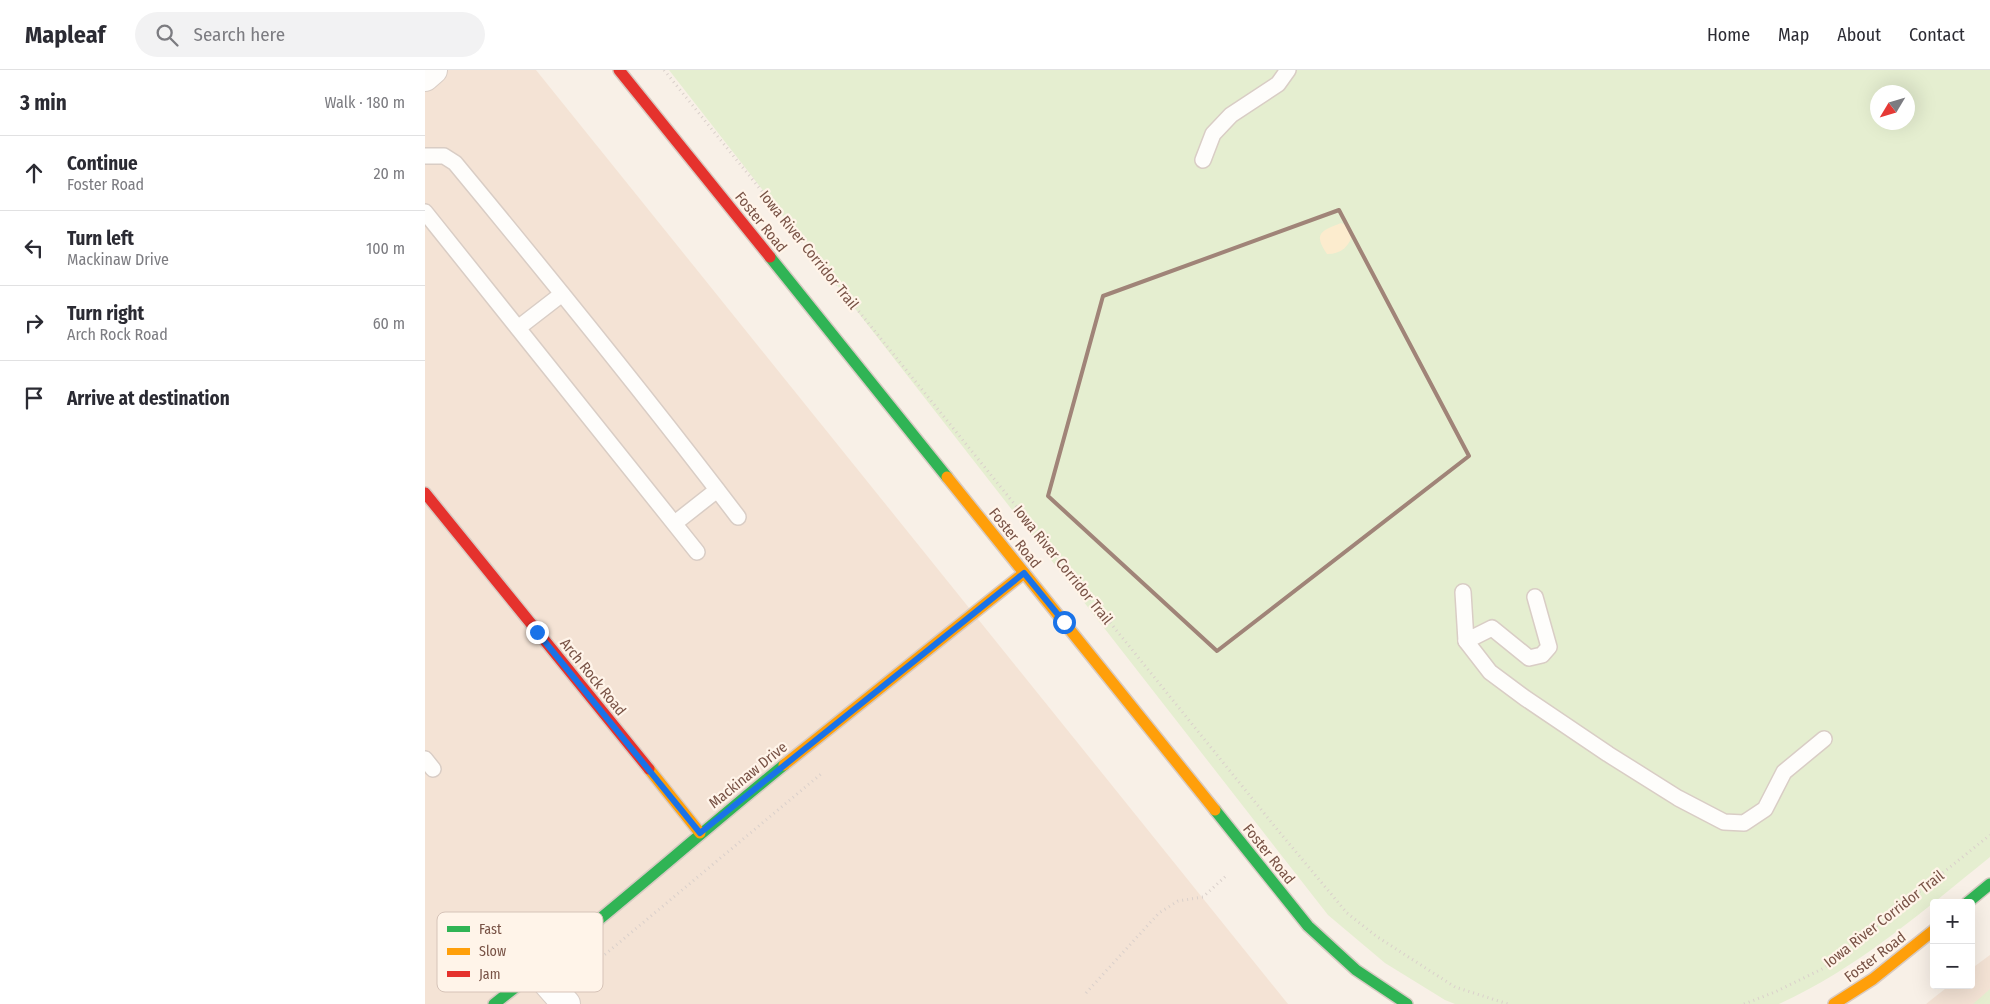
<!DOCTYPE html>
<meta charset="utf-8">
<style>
:root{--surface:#fff;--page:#f2f2f3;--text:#2b2b33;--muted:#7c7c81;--line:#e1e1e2}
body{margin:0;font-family:"Fira Sans Condensed",sans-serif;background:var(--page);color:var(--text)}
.controls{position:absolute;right:15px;bottom:15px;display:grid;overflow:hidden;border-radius:5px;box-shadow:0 5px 20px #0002}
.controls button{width:45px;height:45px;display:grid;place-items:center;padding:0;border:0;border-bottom:1px solid var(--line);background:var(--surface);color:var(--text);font:25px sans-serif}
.compass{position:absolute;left:1445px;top:15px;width:45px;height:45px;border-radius:50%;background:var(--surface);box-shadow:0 5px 20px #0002;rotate:232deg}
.stop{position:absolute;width:15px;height:15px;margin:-11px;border:4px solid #1a73e8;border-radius:50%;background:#fff}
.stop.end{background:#1a73e8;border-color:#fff;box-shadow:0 1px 5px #0008}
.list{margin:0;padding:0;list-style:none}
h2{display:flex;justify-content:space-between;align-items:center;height:65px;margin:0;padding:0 20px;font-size:21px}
h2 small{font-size:16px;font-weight:400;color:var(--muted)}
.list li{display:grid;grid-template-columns:32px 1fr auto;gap:15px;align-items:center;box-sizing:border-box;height:75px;padding:0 20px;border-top:1px solid var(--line)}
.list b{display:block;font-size:19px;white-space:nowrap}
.list p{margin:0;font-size:16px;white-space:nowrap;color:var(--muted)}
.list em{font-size:16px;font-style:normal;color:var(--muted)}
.icon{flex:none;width:28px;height:28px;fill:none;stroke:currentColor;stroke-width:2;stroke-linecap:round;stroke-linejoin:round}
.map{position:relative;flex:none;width:1565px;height:934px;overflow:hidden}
header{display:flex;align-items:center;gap:30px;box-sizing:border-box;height:70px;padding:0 25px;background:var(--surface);border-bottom:1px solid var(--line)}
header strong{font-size:24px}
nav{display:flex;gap:28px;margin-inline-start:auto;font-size:18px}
.search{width:350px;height:45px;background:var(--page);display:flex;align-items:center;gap:12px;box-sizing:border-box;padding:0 18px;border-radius:28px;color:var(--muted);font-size:19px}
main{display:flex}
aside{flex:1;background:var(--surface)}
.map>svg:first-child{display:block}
</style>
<header>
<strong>Mapleaf</strong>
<div class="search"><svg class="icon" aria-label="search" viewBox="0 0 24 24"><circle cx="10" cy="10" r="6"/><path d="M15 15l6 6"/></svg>Search here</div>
<nav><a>Home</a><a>Map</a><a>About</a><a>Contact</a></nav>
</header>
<main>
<aside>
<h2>3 min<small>Walk · 180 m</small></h2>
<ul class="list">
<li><svg class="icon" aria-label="ahead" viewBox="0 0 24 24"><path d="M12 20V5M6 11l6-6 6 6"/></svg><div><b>Continue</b><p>Foster Road</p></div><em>20 m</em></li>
<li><svg class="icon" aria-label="left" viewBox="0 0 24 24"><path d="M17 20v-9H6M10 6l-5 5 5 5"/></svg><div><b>Turn left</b><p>Mackinaw Drive</p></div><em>100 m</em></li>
<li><svg class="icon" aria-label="right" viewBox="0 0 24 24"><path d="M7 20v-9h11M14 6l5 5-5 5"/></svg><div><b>Turn right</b><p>Arch Rock Road</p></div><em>60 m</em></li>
<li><svg class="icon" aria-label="arrive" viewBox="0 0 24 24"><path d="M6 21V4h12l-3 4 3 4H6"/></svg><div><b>Arrive at destination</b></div></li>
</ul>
</aside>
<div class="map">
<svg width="1565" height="934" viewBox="0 0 1565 934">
<rect width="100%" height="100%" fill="#f8f0e7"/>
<g fill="#f4e3d5">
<path d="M0 0H111L863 934H0Z"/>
<path d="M1565 885V934H1501L1525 915H1546V899Z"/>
</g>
<g fill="#e5eed0" fill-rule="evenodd">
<path d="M244 0H1565V787C1498 841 1433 898 1354 934H1030L1020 930 960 893 903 845ZM1452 22H1482V52H1452Z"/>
<path d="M1565 919V934H1548Z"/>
</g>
<path fill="#fcecce" d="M916 153 925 157 928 162C925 176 917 184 902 184 888 163 896 161 916 153Z"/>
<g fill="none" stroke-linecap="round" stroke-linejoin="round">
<defs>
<g id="lane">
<path d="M0 86H19L30 93C126 209 221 326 313 447"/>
<path d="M778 90 788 64 806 45 853 14 863 0"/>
<path d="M0 142 272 482"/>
<path d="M93 258 137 224"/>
<path d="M250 453 292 420"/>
<path d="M1038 522 1041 571 1067 558 1104 588 1117 585 1124 577 1110 527"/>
<path d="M1041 571 1065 602 1100 628 1183 684 1253 728 1299 752 1319 753 1340 739 1359 702 1399 669"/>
<path d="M0 689 8 699"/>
</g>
<g id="street">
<path d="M0 7 8 0"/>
<path d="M112 901 141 934"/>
</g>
<g id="fast">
<path d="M345 187 522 407"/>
<path d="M790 740 883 856 931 900 982 934"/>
<path d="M1542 833 1565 814"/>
<path d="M69 934C168 858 262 774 359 695"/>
</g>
<g id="slow">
<path d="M522 407 790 740"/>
<path d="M359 695 599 503"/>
<path d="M224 699 275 763"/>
<path d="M1409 934 1448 909 1509 860"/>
</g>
<g id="jam">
<path d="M194 0 345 187"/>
<path d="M0 423 224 699"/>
</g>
</defs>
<use href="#lane" stroke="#d9cdc5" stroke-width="18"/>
<use href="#street" stroke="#d9cdc5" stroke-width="30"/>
<use href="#fast" stroke="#d8cbc3" stroke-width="14"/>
<use href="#slow" stroke="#d8cbc3" stroke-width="14"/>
<use href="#jam" stroke="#d8cbc3" stroke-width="14"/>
<g stroke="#dad0cb" stroke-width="3" stroke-dasharray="1 4" stroke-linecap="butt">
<path d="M239 0 851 758 922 843 951 866 1030 917 1083 934"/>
<path d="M153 907 396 704"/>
<path d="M661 923 734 843 753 831 778 827 801 806"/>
<path d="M1319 934 1350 922 1399 898 1565 765"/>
</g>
<use href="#lane" stroke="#fefdfb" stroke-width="15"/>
<use href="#street" stroke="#fefdfb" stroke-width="28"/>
<use href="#fast" stroke="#30b455" stroke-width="11"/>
<use href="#slow" stroke="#ff9f0a" stroke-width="11"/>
<use href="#jam" stroke="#e5322d" stroke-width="11"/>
</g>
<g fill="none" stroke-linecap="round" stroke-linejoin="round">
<path stroke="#1a73e8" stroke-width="6" d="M112 562 275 763 599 503 639 552"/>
</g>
<path fill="none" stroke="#a08478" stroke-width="4" stroke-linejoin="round" d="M914 140 1044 386 792 581 623 426 678 226Z"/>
<g text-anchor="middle" stroke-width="4.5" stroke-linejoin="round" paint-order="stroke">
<g font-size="15" fill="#785245" stroke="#fff4e9">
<text transform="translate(336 152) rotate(51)" y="5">Foster Road</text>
<text transform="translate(384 180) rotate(51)" y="5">Iowa River Corridor Trail</text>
<text transform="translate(590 468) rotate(51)" y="5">Foster Road</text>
<text transform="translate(638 495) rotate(51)" y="5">Iowa River Corridor Trail</text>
<text transform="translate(168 607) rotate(51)" y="5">Arch Rock Road</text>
<text transform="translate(323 705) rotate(-39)" y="5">Mackinaw Drive</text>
<text transform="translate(844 784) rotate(51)" y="5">Foster Road</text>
<text transform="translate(1459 849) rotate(-38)" y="5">Iowa River Corridor Trail</text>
<text transform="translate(1450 887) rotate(-37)" y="5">Foster Road</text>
</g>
</g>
<rect x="12" y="842" width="166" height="80" rx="8" fill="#fff4e9" stroke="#d6c3b8" stroke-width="1"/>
<rect x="22" y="856" width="23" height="6" fill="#30b455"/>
<rect x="22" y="878" width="23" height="7" fill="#ff9f0a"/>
<rect x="22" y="901" width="23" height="6" fill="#e5322d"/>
<g font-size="14" fill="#785245">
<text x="54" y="864">Fast</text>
<text x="54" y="886">Slow</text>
<text x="54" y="909">Jam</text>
</g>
</svg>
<div class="controls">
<button>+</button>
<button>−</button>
</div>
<svg class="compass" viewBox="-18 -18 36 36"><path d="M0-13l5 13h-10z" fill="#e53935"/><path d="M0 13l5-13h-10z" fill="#7c7c81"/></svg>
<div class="stop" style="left:639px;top:552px"></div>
<div class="stop end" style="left:112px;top:562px"></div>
</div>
</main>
